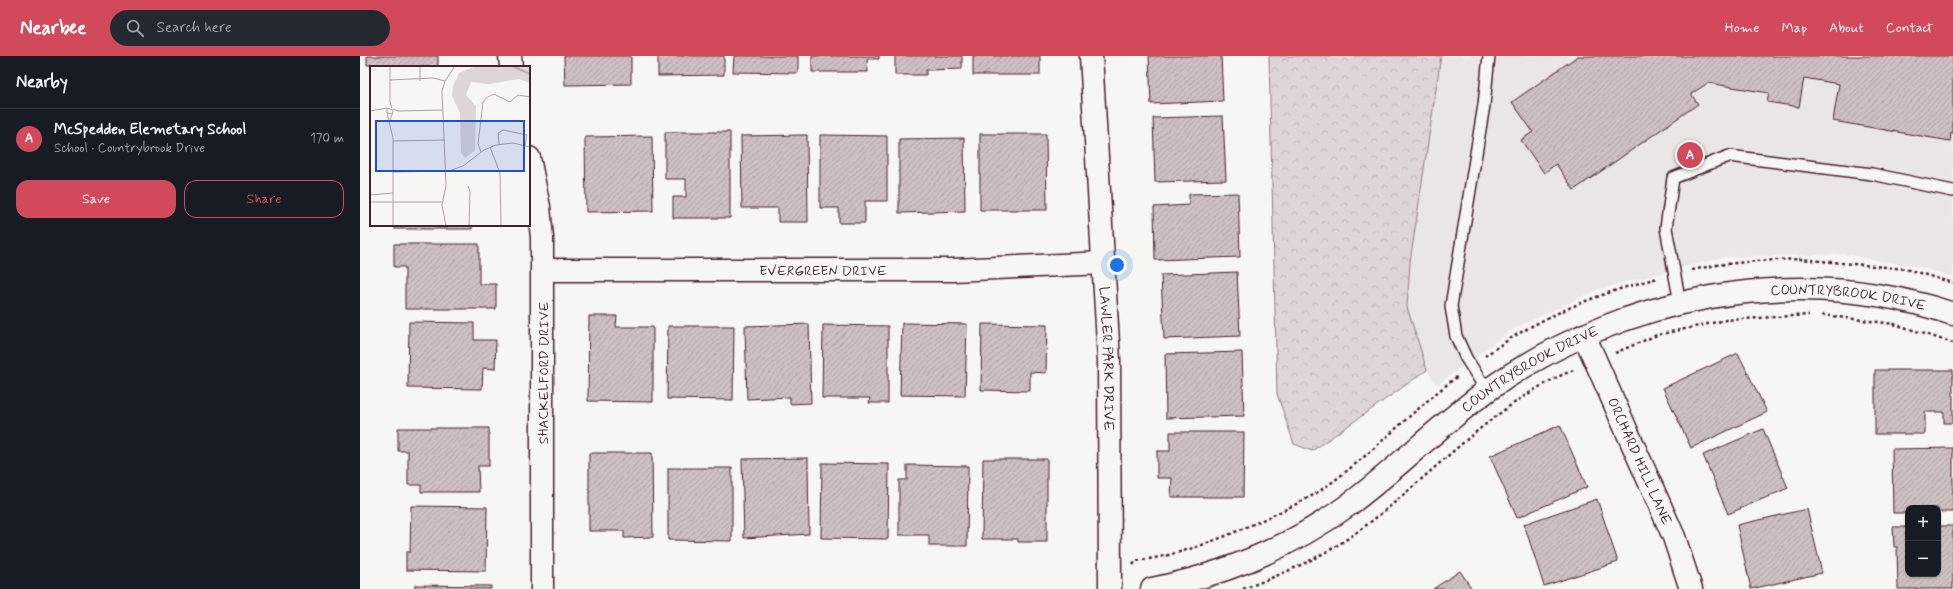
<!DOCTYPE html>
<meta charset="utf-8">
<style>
:root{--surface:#171b24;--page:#242831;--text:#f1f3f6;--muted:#9ea1a6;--line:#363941;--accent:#d1495b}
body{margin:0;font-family:Mynerve,sans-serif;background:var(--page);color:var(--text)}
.controls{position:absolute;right:12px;bottom:12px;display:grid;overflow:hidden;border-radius:8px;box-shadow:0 1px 3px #0004}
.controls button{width:36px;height:36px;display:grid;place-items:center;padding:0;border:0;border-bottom:1px solid var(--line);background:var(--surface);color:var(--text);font:20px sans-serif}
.you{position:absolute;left:757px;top:209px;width:14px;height:14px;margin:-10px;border:3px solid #fff;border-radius:50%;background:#1a73e8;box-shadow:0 0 0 6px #1a73e833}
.badge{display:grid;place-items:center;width:26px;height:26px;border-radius:50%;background:var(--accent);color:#fff;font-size:13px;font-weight:700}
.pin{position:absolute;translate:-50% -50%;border:2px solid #fff;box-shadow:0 1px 4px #0006}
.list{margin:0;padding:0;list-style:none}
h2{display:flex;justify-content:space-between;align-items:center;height:52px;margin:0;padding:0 16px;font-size:17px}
h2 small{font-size:13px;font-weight:400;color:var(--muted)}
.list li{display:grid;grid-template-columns:26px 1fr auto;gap:12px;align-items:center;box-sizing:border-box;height:60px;padding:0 16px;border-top:1px solid var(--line)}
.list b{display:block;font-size:15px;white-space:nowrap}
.list p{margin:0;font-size:13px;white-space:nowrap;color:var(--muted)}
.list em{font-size:13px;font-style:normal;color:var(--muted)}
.actions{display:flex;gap:8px;padding:12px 16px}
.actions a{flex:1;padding:9px 0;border:1px solid var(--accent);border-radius:12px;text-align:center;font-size:14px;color:var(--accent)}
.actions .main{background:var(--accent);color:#fff}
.icon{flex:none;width:22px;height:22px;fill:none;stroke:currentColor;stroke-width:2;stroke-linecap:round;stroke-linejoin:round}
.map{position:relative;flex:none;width:1593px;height:533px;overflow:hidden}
header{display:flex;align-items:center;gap:24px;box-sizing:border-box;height:56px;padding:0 20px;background:var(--accent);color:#fff}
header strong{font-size:19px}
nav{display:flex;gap:22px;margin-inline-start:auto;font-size:14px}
.search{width:280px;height:36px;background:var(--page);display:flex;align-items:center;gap:10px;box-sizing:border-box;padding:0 14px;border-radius:22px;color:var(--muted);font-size:15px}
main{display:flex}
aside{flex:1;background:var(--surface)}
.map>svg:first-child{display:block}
</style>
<header>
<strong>Nearbee</strong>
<div class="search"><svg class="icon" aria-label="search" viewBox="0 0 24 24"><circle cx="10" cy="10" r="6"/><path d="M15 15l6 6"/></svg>Search here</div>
<nav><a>Home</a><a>Map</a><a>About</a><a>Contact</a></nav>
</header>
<main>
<aside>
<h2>Nearby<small></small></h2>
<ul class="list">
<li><span class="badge">A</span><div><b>McSpedden Elemetary School</b><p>School · Countrybrook Drive</p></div><em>170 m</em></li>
</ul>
<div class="actions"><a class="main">Save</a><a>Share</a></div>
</aside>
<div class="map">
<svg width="1593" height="533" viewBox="0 0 1593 533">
<defs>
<pattern id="forest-crowns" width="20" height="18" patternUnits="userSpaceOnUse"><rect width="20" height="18" fill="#ddd6d5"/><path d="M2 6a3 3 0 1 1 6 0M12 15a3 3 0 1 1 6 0" fill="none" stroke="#bfb7b7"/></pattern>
<pattern id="building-hatch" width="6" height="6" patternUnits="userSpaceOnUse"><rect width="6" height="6" fill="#ccc1c0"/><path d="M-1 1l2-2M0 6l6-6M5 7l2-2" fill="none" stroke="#b1a5a5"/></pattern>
</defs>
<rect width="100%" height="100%" fill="#f6f6f2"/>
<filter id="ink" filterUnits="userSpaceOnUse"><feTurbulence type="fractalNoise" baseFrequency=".025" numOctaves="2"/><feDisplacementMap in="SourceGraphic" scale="8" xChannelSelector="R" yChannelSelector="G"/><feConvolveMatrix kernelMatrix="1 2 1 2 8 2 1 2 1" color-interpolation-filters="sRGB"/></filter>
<g filter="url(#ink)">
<path fill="#e9e6e3" d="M1081 0H1593V221L1563 212 1484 198 1364 201 1239 233 1151 274 1077 329 1067 314 1047 251 1050 206Z"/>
<path fill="url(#forest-crowns)" stroke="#947a80" d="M909 0H1081L1050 206 1047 251 1067 314 952 395 934 388 917 338Z"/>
<g fill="url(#building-hatch)" stroke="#4a1f2b">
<path d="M7 0H78V11H24V9H7Z"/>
<path d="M204 0H271V28L205 29Z"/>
<path d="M298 0H364V19L298 20Z"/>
<path d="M374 0H438V17L373 16Z"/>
<path d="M452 0H519V3H507L508 16H452Z"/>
<path d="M535 0H602V13L566 14V19H535Z"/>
<rect x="613" y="0" width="67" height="19"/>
<path d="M789 0H861L863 45 791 48Z"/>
<path d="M1218 0H1593V77H1591L1590 85 1473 65 1479 28 1444 22 1439 51 1407 46 1409 37 1348 27 1331 38 1338 48 1214 134 1196 108 1184 117 1161 84 1173 76 1152 46Z"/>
<path d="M863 60 866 124 795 126 793 62Z"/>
<path d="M305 76H370V162H313V141H326V123H305Z"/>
<path d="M620 78H686L687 154H620Z"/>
<path d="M447 79 448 166H418V152H382L381 80Z"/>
<path d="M460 79 527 80V145H505V167H479V152H460Z"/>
<path d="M292 80 293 155 226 156 225 81Z"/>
<path d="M604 82 605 155 539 157V83Z"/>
<path d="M878 137 880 201 795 204 794 151 829 149V138Z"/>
<rect x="35" y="169" width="77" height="4"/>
<path d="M34 188H119V228H136V253H45V211H34Z"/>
<path d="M877 216 880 280 804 283 801 219Z"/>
<path d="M229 260H257L256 271H293V346L228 345Z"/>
<path d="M49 266 114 267V284H136L135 313 123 312 122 333 48 332Z"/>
<path d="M542 267 607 268 605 340 540 339Z"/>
<path d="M449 268 451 347 430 348V341L387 343 385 270Z"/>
<path d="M622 268 687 269 686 317 670 316V335L621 334Z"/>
<path d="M463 269 528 270V347H509L510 342H462Z"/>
<path d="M308 270H374L373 344 307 343Z"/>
<path d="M882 296 884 360 806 362 805 298Z"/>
<path d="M1378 297 1407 356 1331 392 1303 332Z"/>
<path d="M1515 314H1593V367H1584V356H1565V378H1515Z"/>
<path d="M1200 369 1227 431 1157 462 1130 400Z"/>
<path d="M38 372H129V410H118L119 436H61V429H48V395H38Z"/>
<path d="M1403 373 1428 432 1368 458 1343 399Z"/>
<path d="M810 376H884L883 441H811L812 422H797V395H810Z"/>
<path d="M1593 392V456H1578V452H1548V457H1533L1532 393Z"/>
<path d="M229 397H292L293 481 264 482V475H229Z"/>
<path d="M448 402 449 478 384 482 382 403Z"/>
<path d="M623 403H687V486H658V483H622Z"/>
<path d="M462 407 529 408 528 483 461 482Z"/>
<path d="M547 409 608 410 607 490H569V479H539V424H547Z"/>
<path d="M308 412H372V485L308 484Z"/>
<path d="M1237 443 1258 506 1184 530 1164 468Z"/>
<path d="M51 450 127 451 126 515 46 514V496H50Z"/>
<path d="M1447 453 1462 517 1391 533 1377 469Z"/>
<path d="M1578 470H1593V533H1538L1537 491H1534L1533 471H1548V518H1578Z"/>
<path d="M1100 515 1112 533H1073Z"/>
<path d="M55 529 131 530V533H55Z"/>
</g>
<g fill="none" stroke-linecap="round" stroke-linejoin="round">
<defs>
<g id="lane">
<path d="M1320 247 1306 172 1313 122 1369 100 1512 118 1593 135"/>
<path d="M1127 335 1106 302 1096 280 1091 250 1124 49 1129 0"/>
</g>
<g id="street">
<path d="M150 0 151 11"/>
<path id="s1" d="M731 0 749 304 750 533"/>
<path d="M169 102 179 151 182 182V533"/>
<path id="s2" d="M183 214H593L744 207"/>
<path id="s3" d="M1224 279 1314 481 1331 533"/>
<path id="s4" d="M792 533C863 519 929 492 987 450 1036 414 1078 370 1128 334 1260 240 1437 205 1593 258"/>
</g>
</defs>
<use href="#lane" stroke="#4a1f2b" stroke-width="14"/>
<use href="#street" stroke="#4a1f2b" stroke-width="25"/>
<g stroke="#4a1f2b" stroke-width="2.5" stroke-dasharray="3 3" stroke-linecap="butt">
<path d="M1332 214 1357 209 1396 205 1440 203 1546 213 1593 227"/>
<path d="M1462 259 1534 268 1593 287"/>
<path d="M1255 297 1297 279 1366 264 1449 259"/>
<path d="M1125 300C1176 262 1236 238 1298 222"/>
<path d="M773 509 776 505C824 499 868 480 913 459 928 452 944 445 958 436 1009 402 1050 356 1098 320"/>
<path d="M883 533C923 518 963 501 997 476 1069 424 1133 346 1216 313"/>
</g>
<use href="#lane" stroke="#f6f6f2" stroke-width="11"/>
<use href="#street" stroke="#f6f6f2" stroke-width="22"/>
</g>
</g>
<g text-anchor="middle" stroke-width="3.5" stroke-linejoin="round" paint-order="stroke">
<g font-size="14" fill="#4a1f2b" stroke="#f6f6f2">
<text dy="5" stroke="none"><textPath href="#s2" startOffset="280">EVERGREEN DRIVE</textPath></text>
<text dy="5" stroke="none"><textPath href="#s4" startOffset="778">COUNTRYBROOK DRIVE</textPath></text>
<text dy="5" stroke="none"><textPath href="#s1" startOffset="303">LAWLER PARK DRIVE</textPath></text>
<text dy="5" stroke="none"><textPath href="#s4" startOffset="443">COUNTRYBROOK DRIVE</textPath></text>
<text transform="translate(183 317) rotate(-90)" y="5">SHACKELFORD DRIVE</text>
<text dy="5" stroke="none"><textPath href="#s3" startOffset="138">ORCHARD HILL LANE</textPath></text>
</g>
</g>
<g transform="translate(10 10)">
<rect width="160" height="160" fill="#f6f6f2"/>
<path d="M106 0H160V17L149 13 119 18 101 16 96 29 106 40 105 84 95 92 91 87 90 47 82 30 83 20 89 7Z" fill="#ddd6d5"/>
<path fill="none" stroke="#bbadae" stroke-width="2" d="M142 0 160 8"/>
<path fill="none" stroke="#b1a0a2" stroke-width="1" d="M20 0V36L22 42M50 0V15M20 14 63 12 75 15M23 43 28 45 73 44M0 45 17 42M17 47 23 72V160M20 54 23 46V44L17 42V47L22 48M23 75 75 74M129 78 128 67 133 64 157 69 155 80M120 81 130 107 131 160M111 86 108 78 113 36 116 32 124 28 140 36 148 29 160 31M23 106 79 105 93 100 114 84 126 79 143 77 160 81M98 120 100 126 99 160M0 129 23 127M0 136H72M76 160 72 139 76 120 72 25 75 15 85 0M160 160V141"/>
<path fill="#1d4ed8" fill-opacity="0.15" stroke="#1d4ed8" stroke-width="2" d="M6 55H154V105H6Z"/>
<rect width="160" height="160" fill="none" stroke="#4a1f2b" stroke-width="2"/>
</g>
</svg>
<div class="controls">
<button>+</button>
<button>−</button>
</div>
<div class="you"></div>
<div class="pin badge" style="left:1330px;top:99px">A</div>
</div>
</main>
